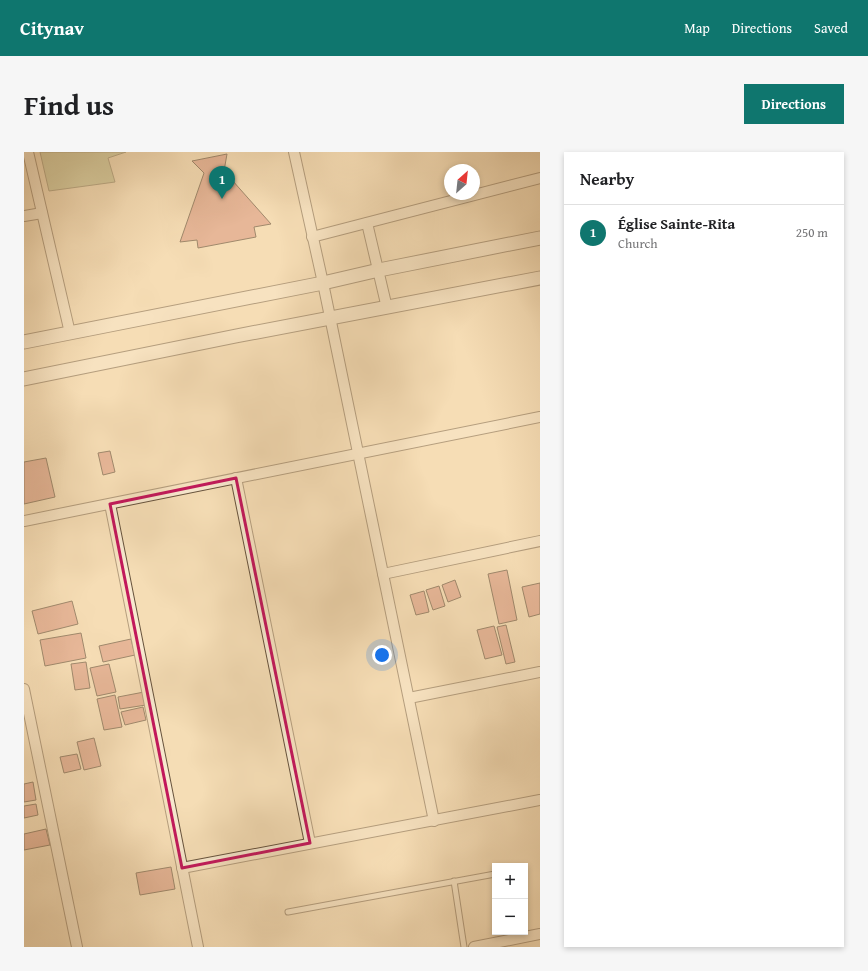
<!DOCTYPE html>
<meta charset="utf-8">
<style>
:root{--surface:#fff;--page:#f6f6f6;--text:#202124;--muted:#757577;--line:#e0e0e0;--accent:#0f766e}
body{margin:0;font-family:"Gentium Book Plus",serif;background:var(--page);color:var(--text)}
.controls{position:absolute;right:12px;bottom:12px;display:grid;overflow:hidden;border-radius:0px;box-shadow:0 2px 6px #0003}
.controls button{width:36px;height:36px;display:grid;place-items:center;padding:0;border:0;border-bottom:1px solid var(--line);background:var(--surface);color:var(--text);font:20px sans-serif}
.compass{position:absolute;left:420px;top:12px;width:36px;height:36px;border-radius:50%;background:var(--surface);box-shadow:0 2px 6px #0003;rotate:27deg}
.you{position:absolute;left:358px;top:503px;width:14px;height:14px;margin:-10px;border:3px solid #fff;border-radius:50%;background:#1a73e8;box-shadow:0 0 0 6px #1a73e833}
.badge{display:grid;place-items:center;width:26px;height:26px;border-radius:50%;background:var(--accent);color:#fff;font-size:13px;font-weight:700}
.pin{position:absolute;translate:-50% -33px;filter:drop-shadow(0 1px 2px #0008)}
.pin::after{content:'';position:absolute;top:21px;width:14px;height:12px;background:inherit;clip-path:polygon(0 0,100% 0,50% 100%)}
.list{margin:0;padding:0;list-style:none}
h2{display:flex;justify-content:space-between;align-items:center;height:52px;margin:0;padding:0 16px;font-size:17px}
h2 small{font-size:13px;font-weight:400;color:var(--muted)}
.list li{display:grid;grid-template-columns:26px 1fr auto;gap:12px;align-items:center;box-sizing:border-box;height:56px;padding:0 16px;border-top:1px solid var(--line)}
.list b{display:block;font-size:15px;white-space:nowrap}
.list p{margin:0;font-size:13px;white-space:nowrap;color:var(--muted)}
.list em{font-size:13px;font-style:normal;color:var(--muted)}
.map{position:relative;flex:none;width:516px;height:795px;overflow:hidden;border-radius:0px}
header{display:flex;align-items:center;gap:24px;box-sizing:border-box;height:56px;padding:0 20px;background:var(--accent);color:#fff}
header strong{font-size:19px}
nav{display:flex;gap:22px;margin-inline-start:auto;font-size:14px}
.intro{display:flex;align-items:center;justify-content:space-between;box-sizing:border-box;height:96px;padding:0 24px}
h1{margin:0;font-size:28px}
.button{padding:10px 18px;border-radius:0px;background:var(--accent);color:#fff;font-size:14px;font-weight:700}
main{display:flex;gap:24px;padding:0 24px}
aside{flex:1;background:var(--surface);border-radius:0px;box-shadow:0 2px 6px #0003}
.map>svg:first-child{display:block}
</style>
<header>
<strong>Citynav</strong>
<nav><a>Map</a><a>Directions</a><a>Saved</a></nav>
</header>
<div class="intro"><h1>Find us</h1><a class="button">Directions</a></div>
<main>
<div class="map">
<svg width="516" height="795" viewBox="0 0 516 795">
<rect width="100%" height="100%" fill="#f5ddb5"/>
<filter id="stains"><feTurbulence type="fractalNoise" baseFrequency=".005" numOctaves="4"/><feColorMatrix values="0 0 0 0 .2 0 0 0 0 .09 0 0 0 0 .02 0 0 0 .5 -.17"/></filter>
<radialGradient id="worn" r=".72"><stop offset=".6" stop-color="#630" stop-opacity="0"/><stop offset="1" stop-color="#630" stop-opacity=".3"/></radialGradient>
<path fill="#bdc08d" stroke="#7a7251" d="M16 0H102L84 6 91 30 25 39Z"/>
<g fill="#d68976" stroke="#382515">
<path d="M203 2 200 19 247 72 230 75 232 85 174 96 173 88 156 90 180 21 168 9Z"/>
<path d="M86 299 91 320 79 323 74 301Z"/>
<path d="M22 306 31 345 0 352V310Z"/>
<path d="M483 418 493 468 475 472 464 422Z"/>
<path d="M431 428 437 445 424 450 418 433Z"/>
<path d="M516 431V462L505 465 498 435Z"/>
<path d="M415 434 421 454 409 458 402 438Z"/>
<path d="M400 439 405 460 392 463 386 443Z"/>
<path d="M48 449 54 472 14 482 8 459Z"/>
<path d="M482 473 491 510 482 512 473 475Z"/>
<path d="M470 474 478 503 461 507 453 478Z"/>
<path d="M57 481 62 506 21 514 16 488Z"/>
<path d="M107 487 111 503 79 510 75 494Z"/>
<path d="M62 510 66 536 51 538 47 512Z"/>
<path d="M85 512 92 540 73 544 66 516Z"/>
<path d="M120 540 122 553 96 557 94 545Z"/>
<path d="M91 543 98 575 80 578 73 547Z"/>
<path d="M119 555 122 568 101 573 97 560Z"/>
<path d="M70 586 77 614 60 618 53 590Z"/>
<path d="M53 602 57 617 40 621 36 605Z"/>
<path d="M9 630 12 648 0 650V632Z"/>
<path d="M12 652 14 663 0 666V654Z"/>
<path d="M22 677 26 693 0 698V682Z"/>
<path d="M147 715 151 737 116 743 112 721Z"/>
</g>
<g fill="none" stroke-linecap="round" stroke-linejoin="round">
<defs>
<g id="service">
<path d="M430 729 440 795"/>
<path d="M264 760 471 722"/>
</g>
<g id="minor">
<path d="M4 0 46 181"/>
<path d="M270 0 299 131 410 669"/>
<path d="M0 64 18 61"/>
<path d="M343 71 363 156"/>
<path d="M288 85 516 26"/>
<path d="M212 326 286 691"/>
<path d="M86 352 174 795"/>
<path d="M0 369 516 265"/>
<path d="M359 422 516 389"/>
<path d="M0 537 53 795"/>
<path d="M385 546 516 520"/>
<path d="M158 716 516 648"/>
<path d="M450 795 516 782"/>
</g>
<g id="tertiary">
<path d="M0 190 299 131 355 118 516 86"/>
<path d="M0 227 212 184 516 126"/>
</g>
</defs>
<use href="#service" stroke="#67533d" stroke-width="7"/>
<use href="#minor" stroke="#67533d" stroke-width="12"/>
<use href="#tertiary" stroke="#67533d" stroke-width="15"/>
<use href="#service" stroke="#f8e9cf" stroke-width="5"/>
<use href="#minor" stroke="#f8e9cf" stroke-width="10"/>
<use href="#tertiary" stroke="#f8e9cf" stroke-width="13"/>
</g>
<path d="M0 0H516V795H0ZM212 326 286 691 158 716 86 352Z" fill="#f5ddb5" fill-opacity=".55" fill-rule="evenodd"/>
<path fill="none" stroke="#c2185b" stroke-width="3" stroke-linejoin="round" d="M212 326 286 691 158 716 86 352Z"/>
<rect width="100%" height="100%" filter="url(#stains)"/>
<rect width="100%" height="100%" fill="url(#worn)"/>
</svg>
<div class="controls">
<button>+</button>
<button>−</button>
</div>
<svg class="compass" viewBox="-18 -18 36 36"><path d="M0-13l5 13h-10z" fill="#e53935"/><path d="M0 13l5-13h-10z" fill="#757577"/></svg>
<div class="you"></div>
<div class="pin badge" style="left:198px;top:47px">1</div>
</div>
<aside>
<h2>Nearby<small></small></h2>
<ul class="list">
<li><span class="badge">1</span><div><b>Église Sainte-Rita</b><p>Church</p></div><em>250 m</em></li>
</ul>
</aside>
</main>
